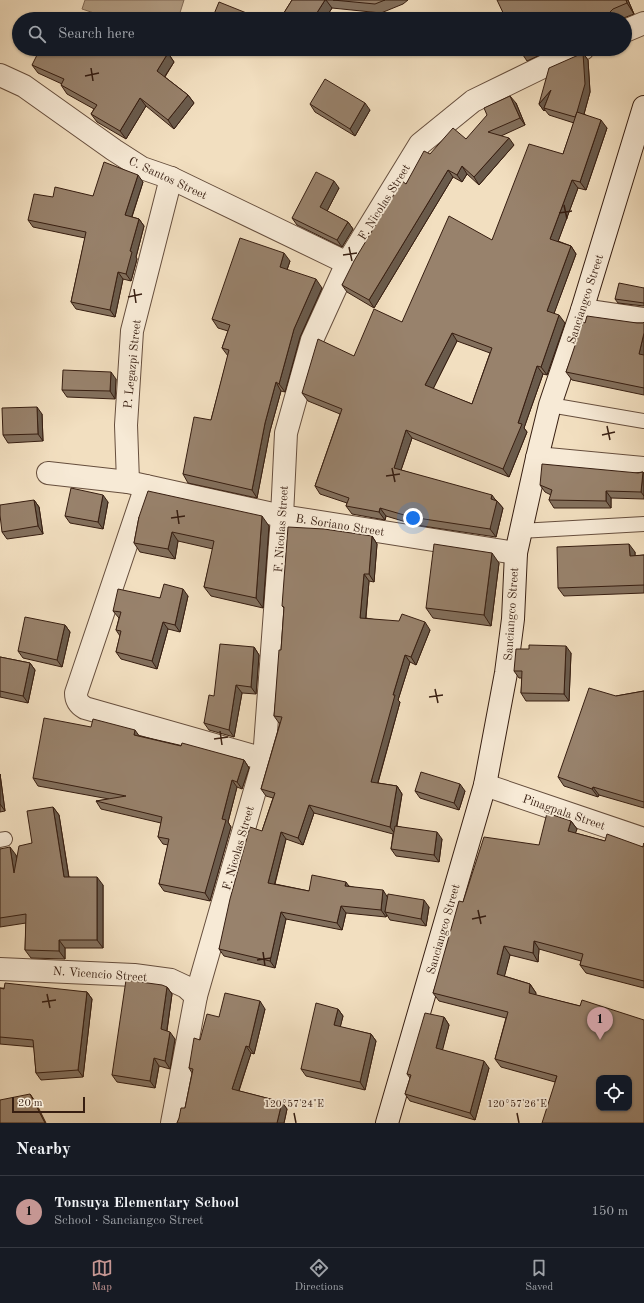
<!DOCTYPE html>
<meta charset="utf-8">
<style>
:root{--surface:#171b24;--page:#242831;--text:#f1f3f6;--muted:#9ea1a6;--line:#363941;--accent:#c59692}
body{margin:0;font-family:"Old Standard TT",serif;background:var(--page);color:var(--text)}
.controls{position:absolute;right:12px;bottom:12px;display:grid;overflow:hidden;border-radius:8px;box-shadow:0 1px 3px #0004}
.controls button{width:36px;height:36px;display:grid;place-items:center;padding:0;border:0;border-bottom:1px solid var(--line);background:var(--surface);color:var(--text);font:20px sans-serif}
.scale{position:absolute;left:12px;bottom:10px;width:73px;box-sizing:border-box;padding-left:4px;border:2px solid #371e11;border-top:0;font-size:11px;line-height:14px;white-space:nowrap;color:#371e11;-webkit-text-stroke:3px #f7ead6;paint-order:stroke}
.you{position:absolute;left:413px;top:518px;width:14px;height:14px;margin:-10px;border:3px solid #fff;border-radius:50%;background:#1a73e8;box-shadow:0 0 0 6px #1a73e833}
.badge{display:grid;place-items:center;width:26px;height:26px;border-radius:50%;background:var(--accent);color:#111;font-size:13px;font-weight:700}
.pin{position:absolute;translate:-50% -33px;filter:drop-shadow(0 1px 2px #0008)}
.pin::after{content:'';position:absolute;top:21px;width:14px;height:12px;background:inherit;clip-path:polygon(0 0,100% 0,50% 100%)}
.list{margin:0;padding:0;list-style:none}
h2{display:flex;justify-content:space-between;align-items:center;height:52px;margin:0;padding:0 16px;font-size:17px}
h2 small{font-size:13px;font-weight:400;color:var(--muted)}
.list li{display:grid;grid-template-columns:26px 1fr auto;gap:12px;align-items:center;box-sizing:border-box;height:72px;padding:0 16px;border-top:1px solid var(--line)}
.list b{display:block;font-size:15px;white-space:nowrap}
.list p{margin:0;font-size:13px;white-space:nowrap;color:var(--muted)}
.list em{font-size:13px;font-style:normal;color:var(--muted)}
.icon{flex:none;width:22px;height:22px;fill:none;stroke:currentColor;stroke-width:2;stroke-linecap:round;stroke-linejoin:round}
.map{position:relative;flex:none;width:644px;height:1123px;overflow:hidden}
.search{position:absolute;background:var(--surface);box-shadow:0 1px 3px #0004;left:12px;right:12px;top:12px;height:44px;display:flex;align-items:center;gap:10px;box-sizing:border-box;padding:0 14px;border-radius:22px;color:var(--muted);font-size:15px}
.sheet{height:124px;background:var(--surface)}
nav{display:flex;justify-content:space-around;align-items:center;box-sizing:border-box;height:56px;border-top:1px solid var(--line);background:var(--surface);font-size:11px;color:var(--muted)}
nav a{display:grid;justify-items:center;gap:2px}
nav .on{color:var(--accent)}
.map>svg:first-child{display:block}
</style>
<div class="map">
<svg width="644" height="1123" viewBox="0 0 644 1123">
<rect width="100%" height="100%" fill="#f2dfc0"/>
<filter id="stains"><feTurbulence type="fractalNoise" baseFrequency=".005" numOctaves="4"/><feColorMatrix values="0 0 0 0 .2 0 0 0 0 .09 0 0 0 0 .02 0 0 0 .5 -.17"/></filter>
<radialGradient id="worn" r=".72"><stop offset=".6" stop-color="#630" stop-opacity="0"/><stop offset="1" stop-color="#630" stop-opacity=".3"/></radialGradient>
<path fill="#b29d84" stroke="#816a56" d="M85 0H184L178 19H112L82 9Z"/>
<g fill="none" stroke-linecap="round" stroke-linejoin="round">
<defs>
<g id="lane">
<path d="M550 405 644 421"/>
<path d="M520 531 644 524"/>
<path d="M0 840 5 839"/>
</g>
<g id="street">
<path d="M625 31 644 23"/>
<path d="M0 75 24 86 114 150 142 168 171 178 347 263"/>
<path d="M582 310 644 319"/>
<path d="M537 458 644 468"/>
<path d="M48 473 128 482 282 516 516 553"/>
<path d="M128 482 126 425 132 331 171 178"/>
<path d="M146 486 76 693C76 700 78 704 85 708L264 759"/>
<path d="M485 785 644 839"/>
<path d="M0 969 134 975 171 980 186 987 196 996"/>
<path d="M172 1123 196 996 264 759 282 516 286 433 312 340 347 263 420 144 473 101 559 59 583 49"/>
</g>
<path id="secondary" d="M387 1123 485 785 506 673 513 619 516 553 537 458 550 405 582 310 644 107"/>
</defs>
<use href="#lane" stroke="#664e3d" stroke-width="16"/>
<use href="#street" stroke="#664e3d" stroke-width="24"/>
<use href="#secondary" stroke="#371e11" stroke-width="24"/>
<use href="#lane" stroke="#f7ead6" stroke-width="14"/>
<use href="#street" stroke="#f7ead6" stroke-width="22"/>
<use href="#secondary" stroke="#f7ead6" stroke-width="22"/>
</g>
<g fill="#83705d" stroke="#371e11" fill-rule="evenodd">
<path d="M292 0H408L403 4 381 13 332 8 325 19H285L282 16Z"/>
<path d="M628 0 634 14 621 19H506Z"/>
<path d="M519 49H553L527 61Z"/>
<path d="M168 53 174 62 165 77 188 95 194 103 174 129 146 106 126 139 97 122 91 114 94 109 67 94 61 85 62 84 38 73 32 65Z"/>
<path d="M583 53 588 60 590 92 584 114 607 128 586 190 578 188 558 241 571 246 576 254 554 313 565 323 547 375 543 374 524 428 527 432 509 477 412 438 401 470 496 500 503 508 496 537 416 525 386 516 385 520 352 514 346 506 347 503 320 494 315 486 340 414 308 401 302 393 402 322 492 240 563 154 574 123 549 115 545 110 544 111 539 104ZM457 341 490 353 472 404 433 389Z"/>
<path d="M516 103 525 125 501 136 514 145 479 185 467 174 462 182 453 177 374 308 347 292 342 285 406 184 430 154 466 139Z"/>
<path d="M310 104 370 110 355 136 315 112Z"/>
<path d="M143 182 132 217 139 219 144 226 136 257 137 259 131 281 123 279 115 317 76 309 71 302 85 238 33 227 28 220 93 196Z"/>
<path d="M339 188 327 211 348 222 353 229 342 247 297 225 292 218Z"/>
<path d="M290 261 287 270 322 288 300 337 285 392 281 391 270 431 257 498 188 483 183 474 211 420 228 356 222 348 228 331 218 328 212 319Z"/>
<path d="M644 288V306L618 303 615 299Z"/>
<path d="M644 322V395L572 380 566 372 585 323H643Z"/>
<path d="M116 379 115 399 67 397 62 390Z"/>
<path d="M42 414 43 441 8 443 3 435Z"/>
<path d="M643 472 644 474V499L611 498V508H554L549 500 551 495 545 492 540 485Z"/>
<path d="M34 500 39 507 43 534 7 539 2 532Z"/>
<path d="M108 502 103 529 70 523 65 516Z"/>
<path d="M139 517 269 526 263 608 211 596 204 587 213 549 178 541 175 559 140 552 134 543Z"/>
<path d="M372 536 377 544 374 582 369 581 366 618 430 630 416 665 410 662 398 700 400 702 378 783 397 786 402 794 397 826 442 839 439 862 396 856 391 849 393 834 314 813 303 845 286 839 275 884 309 891 349 886 429 907 426 926 390 920 387 915 386 917 346 913 342 930 286 919 275 968 224 956 219 949 262 831 273 798 266 796 261 789 280 723H279L274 716 281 650 284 608 282 606Z"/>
<path d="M635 552V556L644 555V593L564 596 558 588Z"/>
<path d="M499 563 491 626 433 618 426 608Z"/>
<path d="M188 596 180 632 168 629 157 669 121 659 116 652 120 636 116 630 119 618 113 611 160 598Z"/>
<path d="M65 625 70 632 62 667 23 658 18 651Z"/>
<path d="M254 647 259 655 256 694 242 693 234 737 209 730 204 723 214 696Z"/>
<path d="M571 653 569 701H526L521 693 522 678H519L514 671Z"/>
<path d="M0 657 30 663 35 670 28 703 0 697Z"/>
<path d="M644 691V808L599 795 598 797 564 786 558 777 616 696Z"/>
<path d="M140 736 244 760 249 768 242 789 237 787 228 822 231 827 210 901 164 891 159 884 168 845 163 844 158 837 161 823 101 809 96 801 109 799 38 786 33 778Z"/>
<path d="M0 774 5 811 0 812Z"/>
<path d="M415 791H465L459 810 420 798Z"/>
<path d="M53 807 59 815 69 877 103 885V948H65V959L31 958 25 950 26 923 0 927V849L16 855 17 861 32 843Z"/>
<path d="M571 821 577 829 575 833 605 841 643 847 644 843V988L586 973 580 965 581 961 539 949 538 962 510 955 504 976 530 984 536 993 535 995 580 1006 555 1082 501 1067 495 1059 506 1018 439 1001 433 993 463 902Z"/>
<path d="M167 987 172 994 167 1031 175 1039 170 1069 159 1066 155 1088 117 1082 112 1075Z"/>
<path d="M0 988 87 992 92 999 83 1077 41 1080 36 1073 34 1047 0 1044Z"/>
<path d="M265 1009 254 1054 251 1053 239 1091 282 1102 287 1109 284 1123H177L185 1108 192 1073 189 1068 200 1040 219 1017Z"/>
<path d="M338 1009 343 1016 340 1027 371 1034 376 1041 365 1090 306 1076 301 1069Z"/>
<path d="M444 1017 449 1025 442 1050 489 1068 475 1120 410 1101 405 1094 410 1078 407 1074Z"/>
</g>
<g fill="#6a5b4c" stroke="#371e11">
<path d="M325 0H326L332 8 325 19H313Z"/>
<path d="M626 0H628L634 14 627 3Z"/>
<path d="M168 53 174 62 163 79 157 71Z"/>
<path d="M583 53 588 60 590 92 581 125 576 118Z"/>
<path d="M551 90 544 108 545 110 544 111 539 104Z"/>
<path d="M188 95 194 103 174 129 168 120Z"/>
<path d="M510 96 516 103 525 125 520 118Z"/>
<path d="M140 98 146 106 126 139 120 131Z"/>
<path d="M365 103 370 110 355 136 350 129Z"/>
<path d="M601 120 607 128 586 190 580 182Z"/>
<path d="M509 138 514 145 479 185 474 177Z"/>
<path d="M462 166 467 174 462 182 457 175Z"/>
<path d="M448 170 453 177 374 308 369 300Z"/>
<path d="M138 175 143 182 130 222 125 215Z"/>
<path d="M572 180 578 188 556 247 550 239Z"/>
<path d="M334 181 339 188 325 215 320 207Z"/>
<path d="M139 219 144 226 136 257 137 259 131 281 126 274 130 251Z"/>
<path d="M348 222 353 229 342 247 337 240Z"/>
<path d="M571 246 576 254 552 319 547 311Z"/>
<path d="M284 253 290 261 285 275 280 267Z"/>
<path d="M118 272 123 279 115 317 110 310Z"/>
<path d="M316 279 322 288 300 337 285 392 279 384 294 329Z"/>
<path d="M559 315 565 323 547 375 541 367Z"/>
<path d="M452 333 457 341 431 393 425 385Z"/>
<path d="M644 333V361L639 354Z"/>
<path d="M537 366 543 374 524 428 527 432 509 477 503 469Z"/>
<path d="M111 372 116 379 115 399 110 391Z"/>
<path d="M276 382 281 391 270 431 257 498 252 490 265 423Z"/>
<path d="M37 407 42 414 43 441 38 434Z"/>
<path d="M406 430 412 438 399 476 394 468Z"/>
<path d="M643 472 644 474V496L641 492Z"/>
<path d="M606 491 611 498V508L606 501Z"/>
<path d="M103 495 108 502 103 529 98 522Z"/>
<path d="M492 495 497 502V501L503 508 496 537 490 529 491 499Z"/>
<path d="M34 500 39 507 43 534 38 526Z"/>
<path d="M380 508 386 516 385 520 379 512Z"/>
<path d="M262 516 269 526 263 608 256 598Z"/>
<path d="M172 532 178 541 175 559 168 549Z"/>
<path d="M372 536 377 544 374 582 369 574Z"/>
<path d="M629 544 635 552V564L630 556Z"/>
<path d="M492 553 499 563 491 626 484 615Z"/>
<path d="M364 574 369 581 365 625 360 618Z"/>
<path d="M183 589 188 596 180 632 175 625Z"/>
<path d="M163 622 168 629 157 669 152 661Z"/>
<path d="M425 622 430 630 416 665 411 657Z"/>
<path d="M65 625 70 632 62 667 57 660Z"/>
<path d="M566 646 571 653 569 701 564 694Z"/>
<path d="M254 647 259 655 256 694 251 687Z"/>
<path d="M405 655 410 662 398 700 400 702 376 789 371 782 393 695Z"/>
<path d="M30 663 35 670 28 703 23 696Z"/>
<path d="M236 685 242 693 234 737 229 730Z"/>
<path d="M135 730 140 737 134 735Z"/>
<path d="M244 760 249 768 242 789 237 782Z"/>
<path d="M0 774 5 811 0 804Z"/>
<path d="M232 780 237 787 228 822 231 827 210 901 205 893 222 819Z"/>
<path d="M460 784 465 791 459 810 454 803Z"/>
<path d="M397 786 402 794 395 834 390 827Z"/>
<path d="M593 787 599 795 598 797 592 789Z"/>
<path d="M309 805 314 813 303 845 298 838Z"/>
<path d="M53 807 59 815 70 885 64 877Z"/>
<path d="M571 821 577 829 573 840 568 831Z"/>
<path d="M281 832 286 839 273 890 268 883Z"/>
<path d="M437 832 442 839 439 862 434 855Z"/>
<path d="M10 847 16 855 20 881 14 873Z"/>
<path d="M97 877 103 885V948L97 940Z"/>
<path d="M346 882 351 889 345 886Z"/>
<path d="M383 890 388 898 385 912 387 915 386 917 381 910Z"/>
<path d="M424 900 429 907 426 926 421 919Z"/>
<path d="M341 906 346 913 342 930 337 923Z"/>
<path d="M281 912 286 919 275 968 270 961Z"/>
<path d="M59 940 65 948V959L59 951Z"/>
<path d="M534 941 539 949 538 962 533 953Z"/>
<path d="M504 946 510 955 503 982 497 974Z"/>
<path d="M530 984 536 993 535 1002 529 993Z"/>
<path d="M167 987 172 994 166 1036 161 1029Z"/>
<path d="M87 992 92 999 83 1077 78 1070Z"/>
<path d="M260 1001 265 1009 254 1054 249 1047Z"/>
<path d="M338 1009 343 1016 339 1032 334 1025Z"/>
<path d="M444 1017 449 1025 441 1056 436 1048Z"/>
<path d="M170 1032 175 1039 170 1069 165 1061Z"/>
<path d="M371 1034 376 1041 365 1090 360 1082Z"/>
<path d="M246 1046 251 1053 237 1096 232 1089Z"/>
<path d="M154 1058 159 1066 155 1088 150 1081Z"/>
<path d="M484 1061 489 1068 475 1120 470 1113Z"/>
<path d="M30 1094 35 1101 46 1123H45Z"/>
<path d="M282 1102 287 1109 284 1123H277Z"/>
</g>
<g fill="#98826c" stroke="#371e11" fill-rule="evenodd">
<path d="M292 0H325L313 19H288L282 16Z"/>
<path d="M333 0H385L375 4Z"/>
<path d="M497 0H626L627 3 613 9 607 15 599 19H506Z"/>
<path d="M219 2 254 16 255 13 273 19H212Z"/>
<path d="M55 15 65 19H54Z"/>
<path d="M40 49H161L168 53 157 71 188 95 168 120 140 98 120 131 91 114 97 105 61 85 64 79 32 65Z"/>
<path d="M583 53 585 84 577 112 575 117 544 108 551 90 539 104 549 68Z"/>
<path d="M325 79 365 103 350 129 310 104Z"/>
<path d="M510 96 520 118 488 132 509 138 474 177 462 166 457 175 448 170 369 300 342 285 354 261 402 181 406 184 424 151 430 154 453 128 466 139 487 115 484 108Z"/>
<path d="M577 112 601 120 580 182 572 180 550 239 571 246 547 311 559 315 541 367 537 366 518 423 522 424 503 469 406 430 394 468 492 495 491 499 497 501 490 529 411 517 380 508 379 512 346 506 349 498 315 486 342 409 302 393 318 339 354 356 374 309 402 322 449 216 492 240 529 144 563 154ZM452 333 492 348 472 404 425 385Z"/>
<path d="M104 162 138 175 125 215 139 219 130 251 132 252 126 274 118 272 110 310 71 302 86 232 28 220 34 194 53 197 55 187 93 196Z"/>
<path d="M316 172 334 181 320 207 348 222 337 240 292 218Z"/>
<path d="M240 238 284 253 280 267 316 279 294 329 279 384 276 382 265 423 252 490 183 474 194 417 211 420 229 350 222 348 230 325 212 319Z"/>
<path d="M619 283 644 288V303L615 299Z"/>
<path d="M587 316 637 323H643L644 322V333L639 354 644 355V388L566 372 583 322 585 323Z"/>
<path d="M63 370 111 372 110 391 62 390Z"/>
<path d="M37 407 38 434 3 435 2 408Z"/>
<path d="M542 464 638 473 643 472 641 492 606 491V501L549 500 552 490 540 485Z"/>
<path d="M71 488 103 495 98 522 65 516Z"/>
<path d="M148 491 262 516 256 598 204 587 214 541 172 532 168 549 134 543 139 517Z"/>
<path d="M34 500 38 526 2 532 0 515V505Z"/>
<path d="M288 527 324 529 372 536 369 574H364L360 618 399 621 402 614 425 622 411 657 405 655 393 695H395L371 782 397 786 390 827 309 805 298 838 281 832 268 883 309 891 312 875 346 882 345 886 383 890 381 910 341 906 337 923 281 912 270 961 219 949 230 899 250 827 262 831 275 793 261 789 282 717 274 716 279 650H281L284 607 282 606Z"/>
<path d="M434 544 492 553 484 615 426 608Z"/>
<path d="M629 544 630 556 644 555V585L558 588 557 547Z"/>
<path d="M164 584 183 589 175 625 163 622 152 661 116 652 121 631 116 630 121 612 113 611 118 589 160 598Z"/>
<path d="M25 617 65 625 57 660 18 651Z"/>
<path d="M220 644 254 647 251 687 236 685 229 730 204 723 209 695 214 696Z"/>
<path d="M529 645 566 646 564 694 521 693 522 671H514L516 649H529Z"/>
<path d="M0 657 30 663 23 696 0 691Z"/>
<path d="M589 688 616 696 644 691V802L593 787 592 789 558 777Z"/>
<path d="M44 718 91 727 93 719 135 730 134 735 181 746 182 743 244 760 237 782 232 780 222 819 226 820 205 893 159 884 169 839 158 837 162 817 96 801 126 796 33 778Z"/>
<path d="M421 772 460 784 454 803 415 791Z"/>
<path d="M53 807 64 877H97V940H59V951L25 950 26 914 0 918V849L10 847 14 873 19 846 32 843 27 811Z"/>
<path d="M547 813 571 821 568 831 605 841 607 834 643 847 644 843V981L580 965 583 954 534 941 533 953 504 946 497 974 530 984 529 993 580 1006 582 1000 644 1020V1123H542L557 1076 495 1059 508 1012 433 993 459 901 463 902 484 837 539 845ZM599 1078H629V1108H599Z"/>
<path d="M395 826 437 832 434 855 391 849Z"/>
<path d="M388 894 424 900 421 919 385 912Z"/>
<path d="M126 980 162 985 167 987 161 1029 170 1032 165 1061 154 1058 150 1081 112 1075Z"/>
<path d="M5 983 87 992 78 1070 36 1073 33 1040 0 1037V988L4 989Z"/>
<path d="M225 993 260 1001 249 1047 246 1046 232 1089 282 1102 277 1123H177L179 1118 181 1108H185L193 1069 189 1068 194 1038 200 1040 207 1014 219 1017Z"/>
<path d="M316 1003 338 1009 334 1025 371 1034 360 1082 301 1069Z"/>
<path d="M425 1013 444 1017 436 1048 484 1061 470 1113 405 1094 411 1075 407 1074Z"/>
<path d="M30 1094 45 1123H0V1100Z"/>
</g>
<path fill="none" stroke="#371e11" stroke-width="1.5" d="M91 68 93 81M85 76 99 73M564 205 567 219M559 213 572 211M349 247 352 261M343 255 357 253M134 289 136 303M128 297 142 294M607 426 610 440M602 435 615 432M392 468 395 482M386 476 400 474M177 510 179 524M171 518 185 516M435 689 438 703M429 697 443 695M220 731 222 745M214 739 228 737M478 910 481 924M472 919 486 916M263 952 265 966M257 960 271 958M47 994 50 1008M42 1002 56 1000M294 1113 296 1123M517 1113 519 1123"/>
<g text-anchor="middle" stroke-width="3.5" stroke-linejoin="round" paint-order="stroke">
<g font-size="12" fill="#371e11" stroke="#f7ead6">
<text transform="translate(168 178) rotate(25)" y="4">C. Santos Street</text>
<text transform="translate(384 202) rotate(-58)" y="4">F. Nicolas Street</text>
<text transform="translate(585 299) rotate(-72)" y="4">Sanciangco Street</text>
<text transform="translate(132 364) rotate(-84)" y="4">P. Legazpi Street</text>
<text transform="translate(340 525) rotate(9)" y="4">B. Soriano Street</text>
<text transform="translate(281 529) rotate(-86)" y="4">F. Nicolas Street</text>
<text transform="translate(511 614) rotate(-86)" y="4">Sanciangco Street</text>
<text transform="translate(564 812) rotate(19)" y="4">Pinagpala Street</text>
<text transform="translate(238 848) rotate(-74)" y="4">F. Nicolas Street</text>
<text transform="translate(443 929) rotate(-74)" y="4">Sanciangco Street</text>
<text transform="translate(100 974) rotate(4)" y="4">N. Vicencio Street</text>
</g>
</g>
<g font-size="10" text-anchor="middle" fill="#371e11" stroke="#f7ead6" stroke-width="3.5" stroke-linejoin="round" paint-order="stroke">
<text x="294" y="1107">120°57'24"E</text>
<text x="517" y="1107">120°57'26"E</text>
</g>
<rect width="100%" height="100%" filter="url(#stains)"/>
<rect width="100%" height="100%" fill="url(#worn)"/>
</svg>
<div class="controls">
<button><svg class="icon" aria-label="locate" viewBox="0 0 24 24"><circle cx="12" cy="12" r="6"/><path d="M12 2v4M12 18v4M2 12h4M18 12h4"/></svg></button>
</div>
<div class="scale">20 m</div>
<div class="you"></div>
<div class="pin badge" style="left:600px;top:1040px">1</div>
<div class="search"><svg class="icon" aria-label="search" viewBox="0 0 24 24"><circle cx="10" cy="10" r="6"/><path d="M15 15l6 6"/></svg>Search here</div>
</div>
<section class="sheet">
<h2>Nearby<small></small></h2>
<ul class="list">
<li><span class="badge">1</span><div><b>Tonsuya Elementary School</b><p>School · Sanciangco Street</p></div><em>150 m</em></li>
</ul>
</section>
<nav>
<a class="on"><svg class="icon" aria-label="map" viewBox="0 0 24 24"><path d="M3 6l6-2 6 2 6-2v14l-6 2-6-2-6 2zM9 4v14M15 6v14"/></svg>Map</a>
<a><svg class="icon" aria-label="directions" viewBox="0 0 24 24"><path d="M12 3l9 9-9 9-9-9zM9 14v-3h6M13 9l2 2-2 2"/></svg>Directions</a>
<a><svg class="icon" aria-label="saved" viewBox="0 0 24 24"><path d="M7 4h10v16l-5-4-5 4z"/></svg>Saved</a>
</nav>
